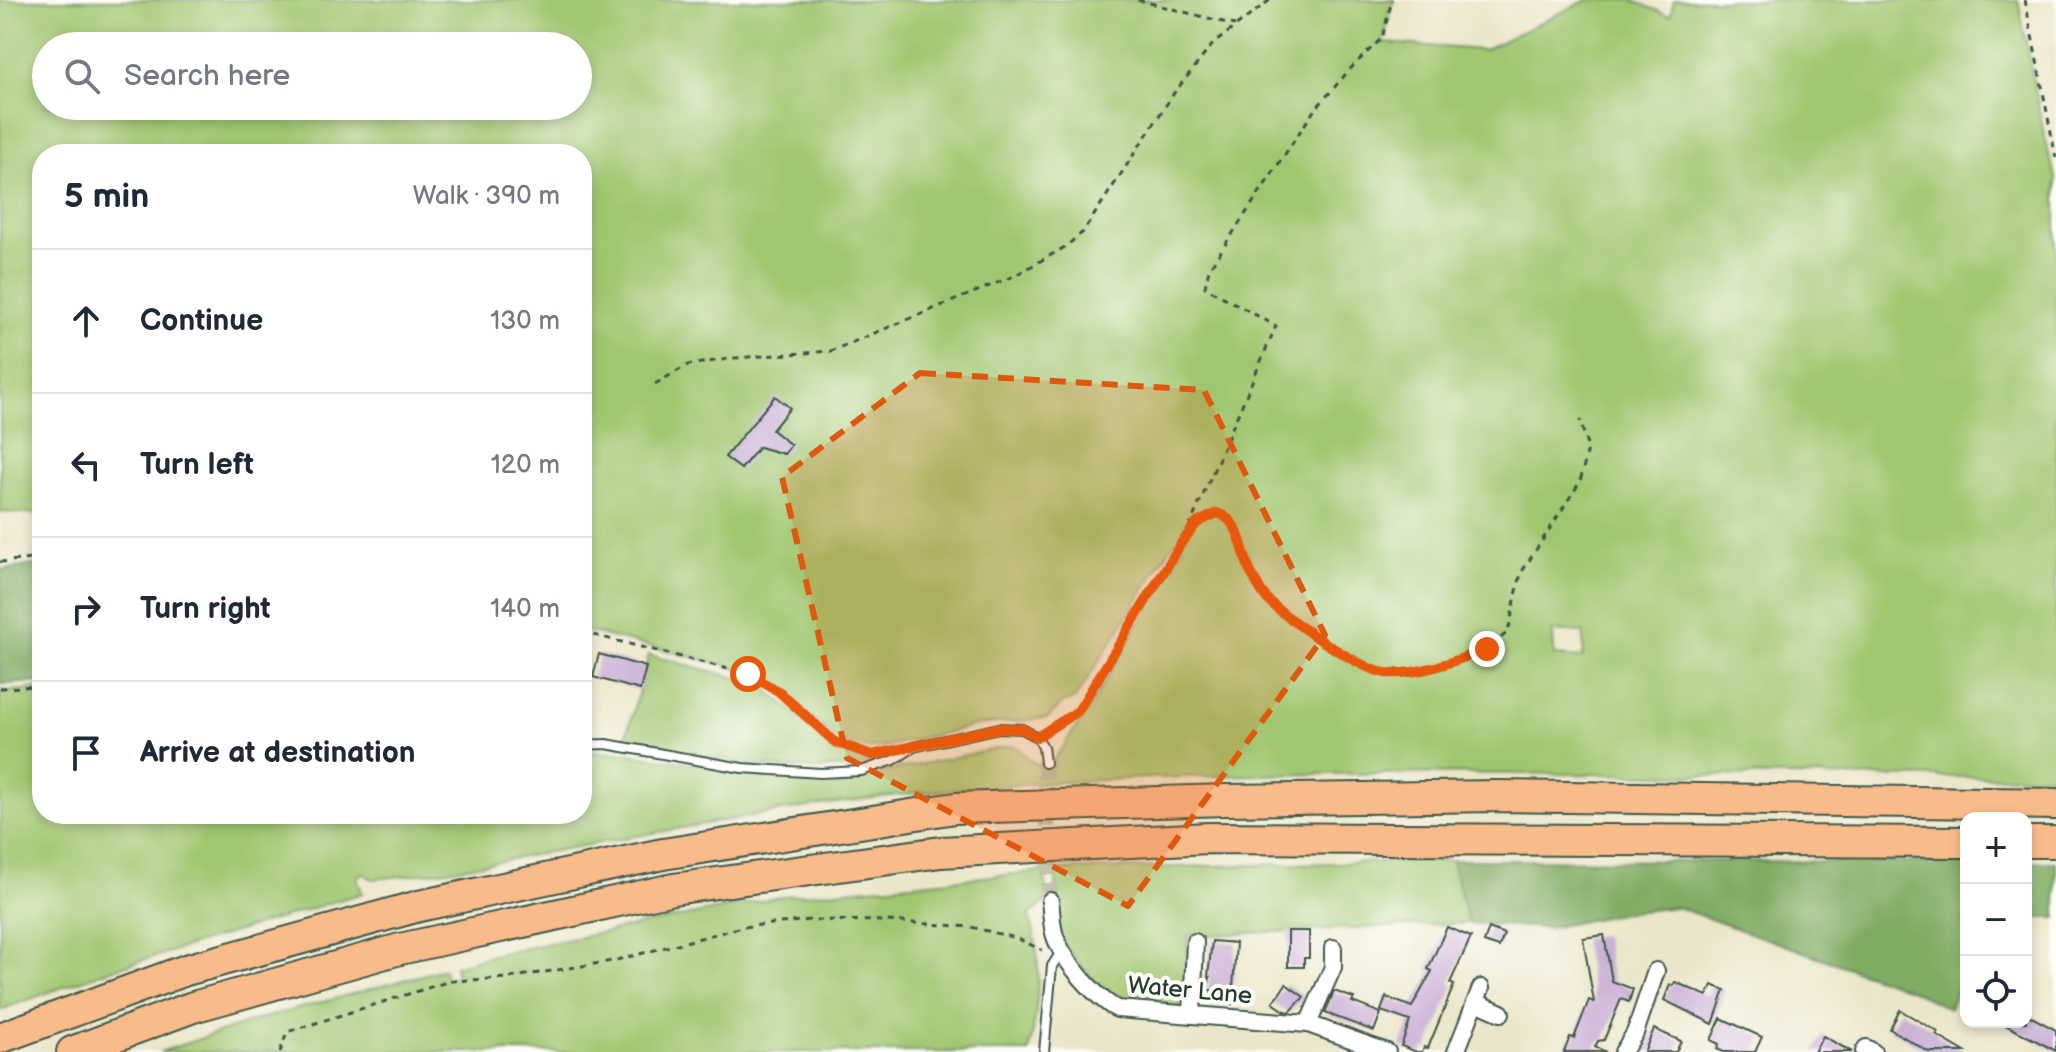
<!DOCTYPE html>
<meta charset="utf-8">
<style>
:root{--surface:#fff;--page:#f6f6f7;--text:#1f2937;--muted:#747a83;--line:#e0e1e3}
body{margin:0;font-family:"Balsamiq Sans",sans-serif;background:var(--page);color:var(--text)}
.controls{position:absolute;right:24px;bottom:24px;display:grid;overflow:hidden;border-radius:16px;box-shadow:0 4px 12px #0003}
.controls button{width:72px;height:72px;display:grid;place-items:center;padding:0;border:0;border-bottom:2px solid var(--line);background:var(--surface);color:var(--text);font:40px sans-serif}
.stop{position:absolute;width:24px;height:24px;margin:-18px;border:6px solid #ea580c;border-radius:50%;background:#fff}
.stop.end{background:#ea580c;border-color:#fff;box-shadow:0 2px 8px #0008}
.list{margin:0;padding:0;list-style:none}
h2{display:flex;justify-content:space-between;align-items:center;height:104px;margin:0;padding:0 32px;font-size:34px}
h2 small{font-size:26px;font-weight:400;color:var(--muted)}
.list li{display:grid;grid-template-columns:52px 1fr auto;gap:24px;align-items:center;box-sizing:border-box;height:144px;padding:0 32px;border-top:2px solid var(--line)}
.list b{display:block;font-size:30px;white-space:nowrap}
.list em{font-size:26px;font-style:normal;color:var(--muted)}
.icon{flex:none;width:44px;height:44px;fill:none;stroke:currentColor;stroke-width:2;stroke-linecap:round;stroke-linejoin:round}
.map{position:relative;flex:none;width:2056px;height:1052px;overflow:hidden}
.search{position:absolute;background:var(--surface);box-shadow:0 4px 12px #0003;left:32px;top:32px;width:560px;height:88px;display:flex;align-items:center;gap:20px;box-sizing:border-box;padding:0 28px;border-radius:44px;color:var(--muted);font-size:30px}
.panel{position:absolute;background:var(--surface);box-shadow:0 4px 12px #0003;left:32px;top:144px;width:560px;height:680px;border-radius:32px}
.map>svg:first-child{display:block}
</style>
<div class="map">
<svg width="2056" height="1052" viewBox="0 0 2056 1052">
<rect width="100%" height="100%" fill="#fdfcf7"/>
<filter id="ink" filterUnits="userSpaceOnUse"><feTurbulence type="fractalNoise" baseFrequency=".0125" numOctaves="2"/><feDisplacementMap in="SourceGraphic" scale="16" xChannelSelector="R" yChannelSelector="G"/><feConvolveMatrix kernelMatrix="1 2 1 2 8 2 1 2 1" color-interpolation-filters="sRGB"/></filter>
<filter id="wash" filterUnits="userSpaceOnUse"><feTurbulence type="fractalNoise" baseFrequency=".006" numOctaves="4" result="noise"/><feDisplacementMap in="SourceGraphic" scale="32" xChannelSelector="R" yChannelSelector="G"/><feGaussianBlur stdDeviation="1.8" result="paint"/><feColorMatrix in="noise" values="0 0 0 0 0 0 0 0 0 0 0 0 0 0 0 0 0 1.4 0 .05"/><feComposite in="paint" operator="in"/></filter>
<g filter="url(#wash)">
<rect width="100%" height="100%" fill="#ebe6c9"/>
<g fill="#a0c670" stroke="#608252" stroke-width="2" fill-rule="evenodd">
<path d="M0 0H1394L1383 43 1484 50 1587 0H1632L1670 16 1674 0H2018L2045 141 2056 178V776C1691 781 1324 760 960 789 838 799 718 821 599 843 523 856 449 873 372 879L363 873 357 876 362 893 104 972 0 1010V692L42 688V814H582V752L622 753 783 777 849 779 1014 745 1035 764 1050 765 1085 715 1184 547 1175 541 1075 699 1063 703 1048 718 978 725 883 747 867 749 840 742 769 681 726 665 582 630V154H42V514L0 512ZM46 46H578V106H46ZM1553 631 1584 633 1583 658 1554 656Z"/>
<path d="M649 655 760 684 835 747 867 758 892 755 861 766 816 769 755 766 625 740Z"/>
<path d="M1452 860 1468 923 1188 936 1187 986 1181 1006 1118 1004 1103 993 1061 940 1055 870Z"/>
<path d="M1045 871 1046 901 1029 916C1044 955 1038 1011 1029 1052H160L256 1020 444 969 446 978 457 977 455 966 496 954 785 896Z"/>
</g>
<g fill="#80ab62" stroke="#50744b" stroke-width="2">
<path d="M42 564V682L0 684V570Z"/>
<path d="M1452 860 1966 862V968L1949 1009 1909 989 1676 907 1624 913 1548 928 1468 923Z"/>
<rect x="2026" y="862" width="30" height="56"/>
</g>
<g id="blocks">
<g fill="#c9add6">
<path d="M775 396 790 408 772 430 791 445 784 454 759 447 741 469 725 457Z"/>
<path d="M599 654 646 667 640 690 593 677Z"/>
<path d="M1447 927 1471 937 1450 983 1454 985 1428 1048 1424 1047 1422 1052H1417L1401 1046 1410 1021 1381 1011 1386 997 1412 1007 1432 971 1428 969Z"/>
<path d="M1489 928 1504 934 1499 947 1484 942Z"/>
<path d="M1288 931H1309V958H1304V967H1288Z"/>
<path d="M1604 935 1612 981 1633 989 1629 1002 1621 999 1604 1040 1598 1041 1595 1047 1606 1052H1564L1570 1037 1574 1038 1589 1000 1594 1002 1583 938Z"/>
<path d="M1212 941 1236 943 1232 1004 1211 1002 1212 990H1208L1210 977H1208Z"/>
<path d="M1675 982 1707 996 1712 985 1725 990 1713 1024 1664 1000 1670 985 1673 986Z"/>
<path d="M1286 984 1304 997 1290 1012 1285 1011 1273 1003Z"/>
<path d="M1334 991 1354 998 1352 1002 1381 1013 1374 1031 1325 1013Z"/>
<path d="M1900 1010 1938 1032 1936 1035 1965 1052H1929L1890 1029Z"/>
<path d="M2026 1014 2056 1030V1051L2000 1022H2026Z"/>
<path d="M1721 1018 1762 1037 1755 1052H1724L1717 1049 1719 1044 1711 1040Z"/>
<path d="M1654 1029 1681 1041 1676 1052H1644Z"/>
<path d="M1823 1036 1852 1052H1814Z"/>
</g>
</g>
</g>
<g filter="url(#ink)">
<use href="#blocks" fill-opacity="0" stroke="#3e564a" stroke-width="2"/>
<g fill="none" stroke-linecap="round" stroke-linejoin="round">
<path stroke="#c2c4ab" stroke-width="16" stroke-dasharray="16 8" stroke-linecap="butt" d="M1045 763 1050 901"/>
<defs>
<g id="lane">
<path d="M582 745 606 744 742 768 821 773 861 771 894 760 914 747 999 728 1022 729 1037 737 1043 747 1045 763"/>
<path d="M1044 1052 1052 966 1061 952"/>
</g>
<g id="street">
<path d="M1050 901C1052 913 1051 928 1056 939 1064 961 1096 998 1117 1009L1308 1024 1387 1052"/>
<path d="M1476 1002 1501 1013"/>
<path d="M1192 1015 1195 942"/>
<path d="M1308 1024 1333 967V948"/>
<path d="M1456 1052 1481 988"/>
<path d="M1623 1052 1635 1033 1656 971"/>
<path d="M1864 1052 1866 1048 1873 1052"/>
</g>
<g id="highway">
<path d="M2026 842H2056"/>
<path d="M0 1038 186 970 419 906 663 854 955 808 1226 800 1496 796 2056 804"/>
<path d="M72 1052 193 1007 400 949 673 889 941 852 1208 838 1966 842"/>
</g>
</defs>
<use href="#lane" stroke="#3e564a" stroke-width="12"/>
<use href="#street" stroke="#3e564a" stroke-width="20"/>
<use href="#highway" stroke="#3e564a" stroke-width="34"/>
<g stroke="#3e564a" stroke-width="3" stroke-dasharray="6 6" stroke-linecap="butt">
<path d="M1138 0 1235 25"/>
<path d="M2025 0 2056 158"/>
<path d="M655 384 688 365 735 358 831 351 1014 276 1065 247 1083 232 1174 93 1213 44 1270 0"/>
<path d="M1184 539 1276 326 1205 287 1209 269 1313 112 1352 67 1382 38 1392 0"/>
<path d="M0 562 42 558"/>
<path d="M582 632 748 674 778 691 835 742 871 755"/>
<path d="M0 688 42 686"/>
<path d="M1048 731 1078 711 1182 542 1197 523 1217 513 1226 516 1233 523 1250 571 1264 596 1286 616 1366 667 1384 673H1403L1452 661 1487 649 1508 632 1521 573 1580 482 1588 449 1580 420"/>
<path d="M280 1052 287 1032 450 981 508 978 613 961 742 927 810 920 888 921 971 927 1016 938 1042 950"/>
</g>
<use href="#lane" stroke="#fff" stroke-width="8"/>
<use href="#street" stroke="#fff" stroke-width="16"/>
<use href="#highway" stroke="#fabb8b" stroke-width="30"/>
</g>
</g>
<g fill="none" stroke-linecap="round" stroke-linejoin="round" filter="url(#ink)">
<path stroke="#ea580c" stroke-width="10" d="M748 674 778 691 835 742 872 755 999 728 1022 729 1037 737 1078 711 1182 542 1197 523 1217 513C1242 520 1241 553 1251 573 1256 582 1261 592 1267 599 1287 619 1360 670 1386 673 1419 676 1457 660 1487 649"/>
</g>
<path fill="#de580e" fill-opacity="0.2" stroke="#de580e" stroke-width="6" stroke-dasharray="16 10" stroke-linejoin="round" d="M920 373 1204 390 1325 635 1128 906 847 758 782 477Z"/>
<g text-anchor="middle" stroke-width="8" stroke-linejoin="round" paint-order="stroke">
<g font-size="24" fill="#1f3d34" stroke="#fdfcf7">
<text transform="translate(1190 990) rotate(5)" y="8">Water Lane</text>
</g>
</g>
</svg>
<div class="controls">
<button>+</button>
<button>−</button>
<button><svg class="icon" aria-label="locate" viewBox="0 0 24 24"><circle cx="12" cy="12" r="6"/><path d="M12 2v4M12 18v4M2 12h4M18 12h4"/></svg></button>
</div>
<div class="stop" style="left:748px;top:674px"></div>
<div class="stop end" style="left:1487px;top:649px"></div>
<div class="search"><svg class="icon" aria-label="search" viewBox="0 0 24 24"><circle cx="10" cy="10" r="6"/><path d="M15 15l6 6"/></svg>Search here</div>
<section class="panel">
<h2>5 min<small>Walk · 390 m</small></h2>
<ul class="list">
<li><svg class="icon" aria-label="ahead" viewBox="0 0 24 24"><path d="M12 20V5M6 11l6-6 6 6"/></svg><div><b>Continue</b></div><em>130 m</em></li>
<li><svg class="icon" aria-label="left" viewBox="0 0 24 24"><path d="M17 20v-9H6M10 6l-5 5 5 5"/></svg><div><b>Turn left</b></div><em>120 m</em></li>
<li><svg class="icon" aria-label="right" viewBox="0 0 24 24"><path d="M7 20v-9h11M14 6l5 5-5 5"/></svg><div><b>Turn right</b></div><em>140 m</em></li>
<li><svg class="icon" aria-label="arrive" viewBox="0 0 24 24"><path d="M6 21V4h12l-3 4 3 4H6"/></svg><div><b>Arrive at destination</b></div></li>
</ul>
</section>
</div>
